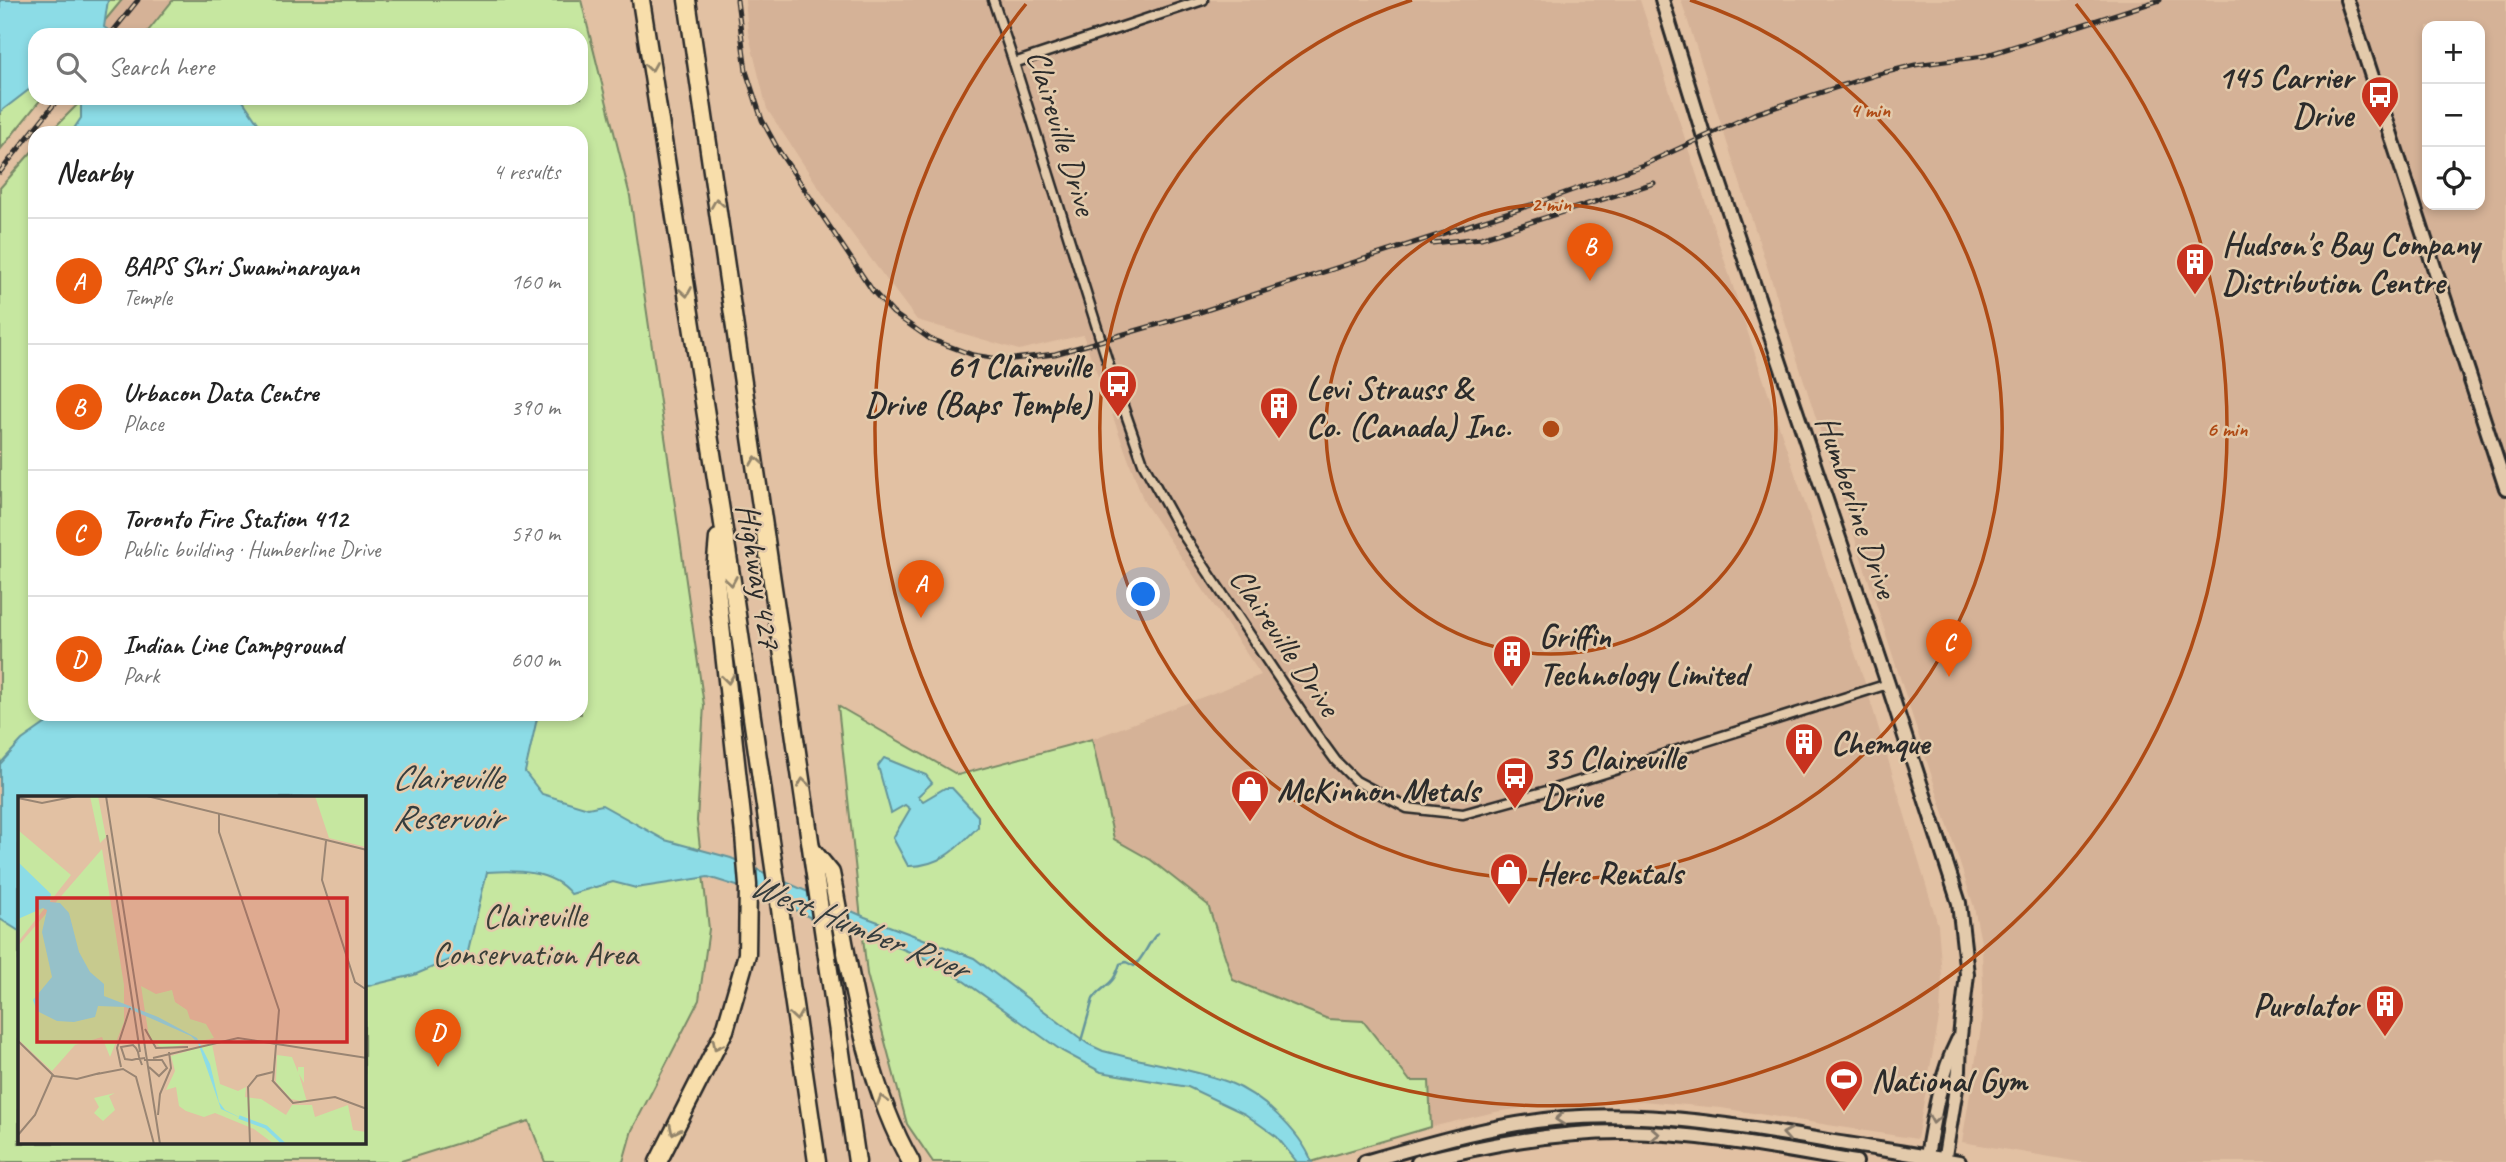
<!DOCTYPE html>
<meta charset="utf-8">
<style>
:root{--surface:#fff;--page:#f2f2f2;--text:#222;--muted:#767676;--line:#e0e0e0;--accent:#ea580c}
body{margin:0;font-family:Caveat,sans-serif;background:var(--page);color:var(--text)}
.controls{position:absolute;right:21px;top:21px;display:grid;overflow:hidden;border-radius:14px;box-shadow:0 4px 10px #0003}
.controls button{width:63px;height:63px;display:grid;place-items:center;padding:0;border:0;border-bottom:2px solid var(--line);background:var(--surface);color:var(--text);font:35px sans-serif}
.you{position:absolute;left:1144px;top:595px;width:24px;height:24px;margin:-18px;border:5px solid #fff;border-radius:50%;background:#1a73e8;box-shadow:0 0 0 10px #1a73e833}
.badge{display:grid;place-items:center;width:46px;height:46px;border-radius:50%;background:var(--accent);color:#fff;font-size:23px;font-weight:700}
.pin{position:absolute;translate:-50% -58px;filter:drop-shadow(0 2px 4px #0008)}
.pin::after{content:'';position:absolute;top:37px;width:24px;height:21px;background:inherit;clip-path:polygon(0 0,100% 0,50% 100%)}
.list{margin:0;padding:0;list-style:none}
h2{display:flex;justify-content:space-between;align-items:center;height:91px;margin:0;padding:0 28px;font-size:30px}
h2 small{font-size:23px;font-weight:400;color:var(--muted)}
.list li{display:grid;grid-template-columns:46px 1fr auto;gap:21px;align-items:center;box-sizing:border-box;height:126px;padding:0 28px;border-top:2px solid var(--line)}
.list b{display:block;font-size:26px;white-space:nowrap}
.list p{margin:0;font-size:23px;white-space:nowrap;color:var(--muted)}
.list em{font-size:23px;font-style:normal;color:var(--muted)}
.icon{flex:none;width:38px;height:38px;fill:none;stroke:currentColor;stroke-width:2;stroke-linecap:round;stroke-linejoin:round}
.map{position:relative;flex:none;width:2506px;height:1162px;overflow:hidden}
.search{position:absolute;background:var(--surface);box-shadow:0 4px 10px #0003;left:28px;top:28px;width:560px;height:77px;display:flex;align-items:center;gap:18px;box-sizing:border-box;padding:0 24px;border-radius:21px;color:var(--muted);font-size:26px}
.panel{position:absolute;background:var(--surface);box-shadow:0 4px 10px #0003;left:28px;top:126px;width:560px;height:595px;border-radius:21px}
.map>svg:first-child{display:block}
</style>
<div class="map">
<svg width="2506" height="1162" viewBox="0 0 2506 1162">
<rect width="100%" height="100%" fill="#e2c1a3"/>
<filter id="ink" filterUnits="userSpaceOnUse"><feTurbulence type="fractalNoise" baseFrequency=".0143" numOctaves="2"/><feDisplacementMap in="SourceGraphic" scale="14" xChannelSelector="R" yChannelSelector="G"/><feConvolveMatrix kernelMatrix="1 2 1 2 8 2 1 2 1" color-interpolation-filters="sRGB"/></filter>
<g filter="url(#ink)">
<g fill="#d5b297" fill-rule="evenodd">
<path d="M122 0H173L145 35H115L104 27 105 20Z"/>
<path d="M745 0H1640L1748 333 1865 683 1938 925 1942 976 1940 1013 1917 1139 1721 1108 1642 1101 1538 1106 1495 1112 1431 1127 1429 1081 1410 1082 1363 1021 1328 1019 1233 980 1208 905 1114 839 1092 739 1261 675 1144 502 1083 335 1019 350 917 320 831 206 767 109 748 32Z"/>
<path d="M1681 0H2506V1162H2080L1962 1142 1981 1028 1983 988 1982 947 1974 907ZM2427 26H2480V205H2427Z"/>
</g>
<g fill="#c6e7a0" stroke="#788966" stroke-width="2" fill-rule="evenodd">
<path d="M0 0H122L93 35H35V98H42L0 150Z"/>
<path d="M173 0H581L630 196 704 705 697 821 709 929 699 1000 632 1130 623 1162H545L529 1121 398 1162H0V188L35 148V714H581V133H49L84 98H581V35H145ZM19 798H364V1143H19Z"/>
<path d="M838 706 958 775 1092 739 1114 839 1151 860 1208 905 1233 980 1328 1019 1363 1021 1410 1081H1429L1431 1127 1311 1162H933L907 1124 867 974Z"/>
</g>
<g fill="#8cdce6" stroke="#65959b" stroke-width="2">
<path d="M0 0H108L104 27 115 35H35V85L0 112Z"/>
<path d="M81 98H241L265 133H71L81 118Z"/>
<path d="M59 714H538L525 772 542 794 588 808 602 805 665 840 731 858 865 917 974 958 1088 1044 1103 1051C1144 1062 1189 1068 1228 1082 1260 1094 1300 1131 1312 1162H1297L1277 1137 1245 1114 1188 1087 1101 1072 1062 1051 941 965 866 934 811 918 769 896 708 877 636 888 613 882 571 894C552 870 516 870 487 872L466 960 452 959 414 975 364 987V798H19V931L0 919V764L22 740Z"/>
<path d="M884 758 926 775 932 783 918 796 923 801 945 788H952L978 816V827C957 848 940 867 908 866L893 838 910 809 905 805 891 813 878 766Z"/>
</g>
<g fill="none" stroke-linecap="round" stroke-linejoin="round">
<path stroke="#65959b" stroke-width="2.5" d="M1081 1041 1093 999C1105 982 1112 989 1120 964L1126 962 1134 966C1145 956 1148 942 1158 933"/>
<defs>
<g id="street">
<path d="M993 0 1014 63 1110 369 1143 463 1180 530 1312 728 1336 761 1356 781 1407 808 1463 814 1554 789 1888 684"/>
<path d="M1014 63 1203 0"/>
</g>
<g id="secondary">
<path d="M1662 0 1704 137 1888 684 1959 903 1967 974 1960 1037 1959 1070 1944 1162"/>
<path d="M2347 0 2506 488"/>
<path d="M1365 1162C1431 1143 1495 1124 1563 1118 1652 1111 1740 1126 1828 1141 1871 1148 1915 1154 1959 1162"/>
<path d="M1418 1162C1485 1145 1553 1132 1623 1132 1701 1133 1779 1149 1856 1162"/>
<path d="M1926 1162C1933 1121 1939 1078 1958 1040"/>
</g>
<g id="highway">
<path d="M641 0 734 594 817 1162"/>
<path d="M687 0 857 1162"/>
<path d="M813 851 831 873C850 967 863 1079 911 1162"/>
<path d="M658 1162 725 1030 747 954 748 885 744 835 715 571 718 538"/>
</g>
</defs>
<use href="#street" stroke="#2b2b2b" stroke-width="13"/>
<use href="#secondary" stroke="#2b2b2b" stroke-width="18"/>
<use href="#highway" stroke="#2b2b2b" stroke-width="21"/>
<use href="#street" stroke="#e3caab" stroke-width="8"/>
<use href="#secondary" stroke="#e3caab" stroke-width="12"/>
<use href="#highway" stroke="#f8deab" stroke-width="16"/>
<defs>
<g id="rail">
<path d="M737 0 746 71 762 120 779 151 872 290 893 313 930 339 973 355 1005 360 1055 354 1197 313 1531 205 1643 165 1754 114 1875 75 1915 65 1984 56 2160 0"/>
<path d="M110 35 138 0"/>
<path d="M0 172 59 98"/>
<path d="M1432 243 1481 238 1654 183"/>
</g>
</defs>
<use href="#rail" stroke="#2b2b2b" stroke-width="5"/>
<use href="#rail" stroke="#e3caab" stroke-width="2.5" stroke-dasharray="8" stroke-linecap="butt"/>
</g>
<defs><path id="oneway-chevron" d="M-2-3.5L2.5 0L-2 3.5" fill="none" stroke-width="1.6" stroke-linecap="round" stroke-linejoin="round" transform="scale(1.75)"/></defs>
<g stroke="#92846b">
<use href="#oneway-chevron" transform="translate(651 67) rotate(81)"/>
<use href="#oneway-chevron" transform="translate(717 203) rotate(-99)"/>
<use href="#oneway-chevron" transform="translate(686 292) rotate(81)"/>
<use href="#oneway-chevron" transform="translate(756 461) rotate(-98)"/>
<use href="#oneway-chevron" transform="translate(731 581) rotate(80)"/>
<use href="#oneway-chevron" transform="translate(728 679) rotate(83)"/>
<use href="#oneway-chevron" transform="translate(803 783) rotate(-98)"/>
<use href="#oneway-chevron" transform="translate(796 1016) rotate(82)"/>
<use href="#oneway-chevron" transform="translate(717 1045) rotate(117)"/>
<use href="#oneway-chevron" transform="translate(882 1100) rotate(-107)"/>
<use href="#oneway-chevron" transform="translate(674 1130) rotate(116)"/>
</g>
<g stroke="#877a6b">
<use href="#oneway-chevron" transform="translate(1560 1119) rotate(175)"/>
<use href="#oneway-chevron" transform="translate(1934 1119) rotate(100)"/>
<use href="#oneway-chevron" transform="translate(1655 1134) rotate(4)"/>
<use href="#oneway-chevron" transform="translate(1787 1134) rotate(-171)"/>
</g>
</g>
<g fill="none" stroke="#af4b15" stroke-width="3.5">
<circle cx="1551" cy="429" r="225"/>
<path d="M1690 0A451 451 0 1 1 1412 0"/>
<path d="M2076 4A676 676 0 1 1 1026 4"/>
</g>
<defs>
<symbol id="bus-pin" viewBox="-11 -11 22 30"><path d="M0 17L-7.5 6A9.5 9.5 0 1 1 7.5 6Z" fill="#c8321e" stroke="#e3caab"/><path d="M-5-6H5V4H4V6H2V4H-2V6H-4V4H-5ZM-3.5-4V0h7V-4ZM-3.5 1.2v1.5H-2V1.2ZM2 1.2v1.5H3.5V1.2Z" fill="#fff"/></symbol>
<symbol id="building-pin" viewBox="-11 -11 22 30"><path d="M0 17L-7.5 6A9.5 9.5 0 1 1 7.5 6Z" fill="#c8321e" stroke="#e3caab"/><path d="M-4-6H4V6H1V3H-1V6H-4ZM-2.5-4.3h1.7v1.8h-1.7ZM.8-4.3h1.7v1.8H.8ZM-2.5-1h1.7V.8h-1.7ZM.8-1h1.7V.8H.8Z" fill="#fff"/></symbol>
<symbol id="shop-pin" viewBox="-11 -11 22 30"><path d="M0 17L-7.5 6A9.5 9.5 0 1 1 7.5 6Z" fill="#c8321e" stroke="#e3caab"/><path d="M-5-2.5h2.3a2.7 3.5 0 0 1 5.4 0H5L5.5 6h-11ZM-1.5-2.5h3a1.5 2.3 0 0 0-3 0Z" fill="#fff"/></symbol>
<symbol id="stadium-pin" viewBox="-11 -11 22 30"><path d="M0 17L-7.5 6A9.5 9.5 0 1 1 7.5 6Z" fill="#c8321e" stroke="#e3caab"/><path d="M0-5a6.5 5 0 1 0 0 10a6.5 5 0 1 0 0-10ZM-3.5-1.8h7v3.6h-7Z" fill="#fff"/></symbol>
</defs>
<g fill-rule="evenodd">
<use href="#bus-pin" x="2358" y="73" width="44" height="60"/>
<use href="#building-pin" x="2173" y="240" width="44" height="60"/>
<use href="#bus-pin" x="1096" y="362" width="44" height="60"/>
<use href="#building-pin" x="1257" y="384" width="44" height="60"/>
<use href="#building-pin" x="1490" y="632" width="44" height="60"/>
<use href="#building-pin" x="1782" y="720" width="44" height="60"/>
<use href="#bus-pin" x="1493" y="754" width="44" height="60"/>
<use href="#shop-pin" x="1228" y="767" width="44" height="60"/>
<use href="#shop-pin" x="1487" y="850" width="44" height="60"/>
<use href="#building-pin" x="2363" y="982" width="44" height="60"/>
<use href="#stadium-pin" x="1822" y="1057" width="44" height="60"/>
</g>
<g text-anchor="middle" stroke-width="5" stroke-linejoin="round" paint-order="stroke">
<g font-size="33" font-weight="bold" fill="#2b2b2b" stroke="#e3caab" text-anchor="start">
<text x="2353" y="88" text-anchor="end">145 Carrier<tspan x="2353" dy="38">Drive</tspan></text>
<text x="2222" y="255">Hudson's Bay Company<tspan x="2222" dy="38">Distribution Centre</tspan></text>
<text x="1091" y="377" text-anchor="end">61 Claireville<tspan x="1091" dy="38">Drive (Baps Temple)</tspan></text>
<text x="1306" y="399">Levi Strauss &amp;<tspan x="1306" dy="38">Co. (Canada) Inc.</tspan></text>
<text x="1539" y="647">Griffin<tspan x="1539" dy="38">Technology Limited</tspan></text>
<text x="1831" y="754">Chemque</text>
<text x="1542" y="769">35 Claireville<tspan x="1542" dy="38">Drive</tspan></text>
<text x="1277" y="801">McKinnon Metals</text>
<text x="1536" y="884">Herc Rentals</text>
<text x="2358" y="1016" text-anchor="end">Purolator</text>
<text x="1871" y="1091">National Gym</text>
</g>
<g font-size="33" fill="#2b2b2b" stroke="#e3caab">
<text transform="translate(1063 132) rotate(73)" y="12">Claireville Drive</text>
<text transform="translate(1858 506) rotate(71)" y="12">Humberline Drive</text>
<text transform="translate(760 576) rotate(81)" y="12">Highway 427</text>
<text transform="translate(1286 641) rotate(56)" y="12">Claireville Drive</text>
</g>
<g font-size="33" fill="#3a3e37" stroke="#e3caab">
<text x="535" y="927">Claireville<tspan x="535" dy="38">Conservation Area</tspan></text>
</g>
<g font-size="35" font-style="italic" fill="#353d3e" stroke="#e3caab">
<text x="447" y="789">Claireville<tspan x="447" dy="40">Reservoir</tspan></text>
<text transform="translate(859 926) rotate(22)" y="12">West Humber River</text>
</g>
</g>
<g transform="translate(18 796)">
<rect width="348" height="348" fill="#e2c1a3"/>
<path d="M72 0H80L82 11 88 41 82 47ZM297 0H348V51L311 42ZM0 34 53 79 0 146ZM84 53 106 189V226L92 261 84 241 57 249 34 275 0 243V150ZM123 190 138 198 154 194 157 206 169 214 172 223 188 228 196 242 145 253 131 241ZM194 248 202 288 220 295 228 291 227 301 243 303 268 319 274 309H294L297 321 330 309 335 334 348 336V348H256L236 333 197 317 186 321 168 315 161 310 158 291 148 294 157 275 153 260ZM259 259 274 261 280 276V271H286V287L281 278 289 306 273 303 258 286ZM97 297 91 300 97 314 85 325 76 317 81 311 76 302Z" fill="#c6e7a0"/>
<path d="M0 66 33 98 32 106 42 107 51 117 61 156 72 176 86 188V200L140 221 179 242 192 268 201 306 207 314 227 324 203 313 180 247 173 240 107 211 80 210 77 221 56 226 39 225 19 215 15 204 34 181 24 136 29 114 25 112 0 123Z" fill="#8cdce6"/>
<path fill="none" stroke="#8cdce6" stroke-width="3.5" d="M221 321 248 331 266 348"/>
<path fill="none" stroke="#998573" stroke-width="2" d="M88 0 142 348M129 0 349 54M0 2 24 7 59 0M201 18V36L261 214 255 285M89 39 122 256M308 45 304 84 337 186 349 194M127 233 138 252 170 251M0 245 36 280 59 283 82 277M135 262 220 242 349 262M126 264H144L149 272 141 280 131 271M124 269 121 261 120 256 118 252 115 249 103 251 107 263 114 264 118 263H120L127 262M103 271 99 252 112 212M79 278 105 273 118 281 136 348M254 284 275 307 317 301 349 313M140 319 142 298 153 272 151 256M0 339 17 319 35 278M232 348 230 291 239 280 255 276"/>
<path fill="#cd2828" fill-opacity="0.15" stroke="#cd2828" stroke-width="3.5" d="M19 102H329V246H19Z"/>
<rect width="348" height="348" fill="none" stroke="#2b2b2b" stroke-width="3.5"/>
</g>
<circle cx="1551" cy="429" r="10" fill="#af4b15" stroke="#e3caab" stroke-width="3.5"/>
<g font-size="21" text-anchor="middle" font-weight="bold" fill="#af4b15" stroke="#e3caab" stroke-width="5" stroke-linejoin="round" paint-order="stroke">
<text x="1870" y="117">4 min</text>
<text x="1551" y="211">2 min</text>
<text x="2227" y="436">6 min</text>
</g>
</svg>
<div class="controls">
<button>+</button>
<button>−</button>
<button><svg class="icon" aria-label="locate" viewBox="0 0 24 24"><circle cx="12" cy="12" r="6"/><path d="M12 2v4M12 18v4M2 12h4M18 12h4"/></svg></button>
</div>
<div class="you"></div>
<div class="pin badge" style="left:921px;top:618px">A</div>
<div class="pin badge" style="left:1590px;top:281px">B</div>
<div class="pin badge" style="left:1949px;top:677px">C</div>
<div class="pin badge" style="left:438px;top:1067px">D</div>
<div class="search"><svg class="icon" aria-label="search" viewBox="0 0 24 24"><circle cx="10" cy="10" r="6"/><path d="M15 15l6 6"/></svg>Search here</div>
<section class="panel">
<h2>Nearby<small>4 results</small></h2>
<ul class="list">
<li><span class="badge">A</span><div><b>BAPS Shri Swaminarayan</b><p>Temple</p></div><em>160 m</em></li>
<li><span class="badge">B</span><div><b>Urbacon Data Centre</b><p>Place</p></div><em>390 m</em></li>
<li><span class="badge">C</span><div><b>Toronto Fire Station 412</b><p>Public building · Humberline Drive</p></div><em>570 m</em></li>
<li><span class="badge">D</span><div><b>Indian Line Campground</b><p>Park</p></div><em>600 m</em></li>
</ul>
</section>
</div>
